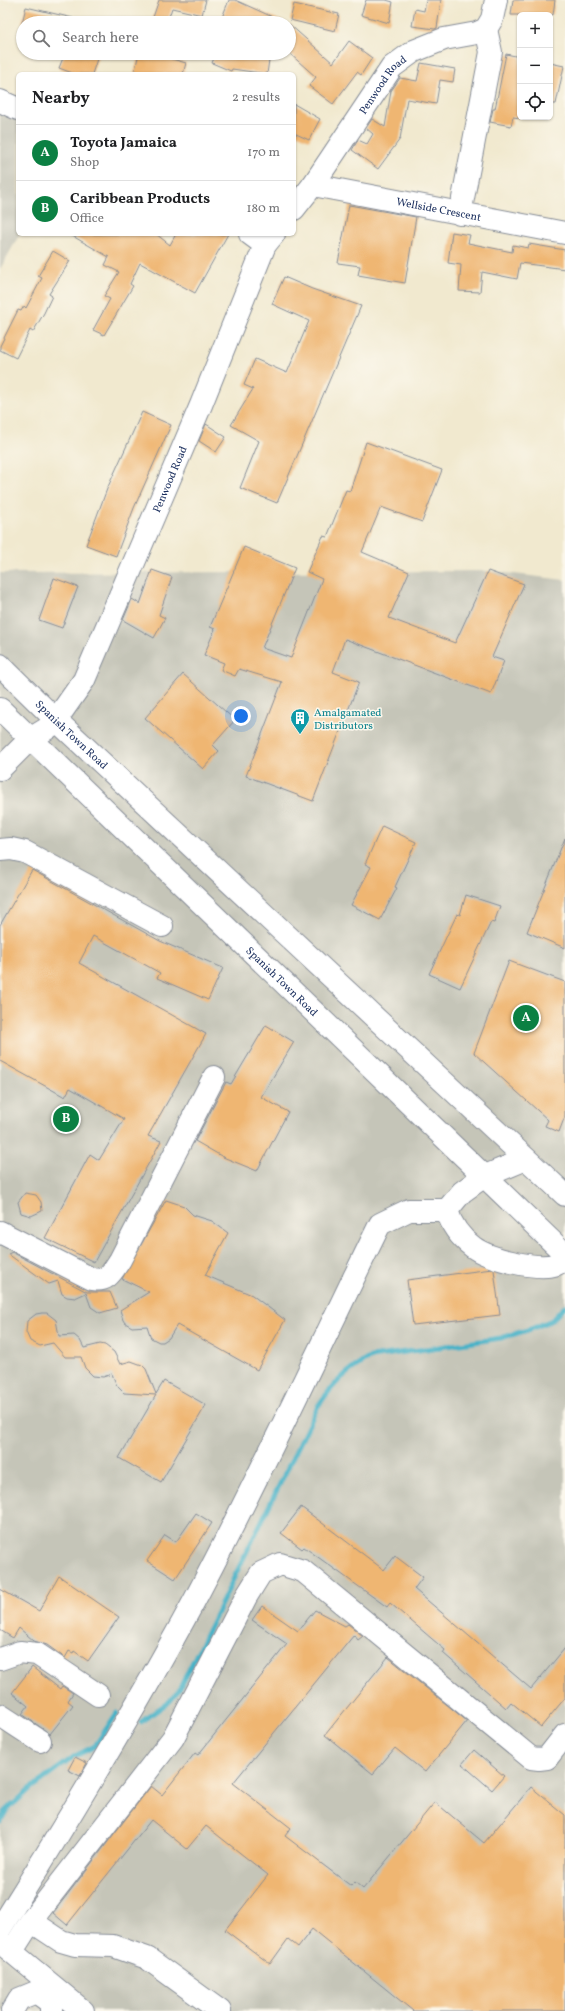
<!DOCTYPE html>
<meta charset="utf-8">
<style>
:root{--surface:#fff;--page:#f2f2f2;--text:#202124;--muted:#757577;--line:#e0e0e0;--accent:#0b8043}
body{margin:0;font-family:Vollkorn,serif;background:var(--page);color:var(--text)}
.controls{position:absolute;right:12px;top:12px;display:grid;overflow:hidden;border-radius:6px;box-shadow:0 1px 3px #0004}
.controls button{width:36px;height:36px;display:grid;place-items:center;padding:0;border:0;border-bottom:1px solid var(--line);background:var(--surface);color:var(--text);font:20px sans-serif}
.you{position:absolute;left:241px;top:716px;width:14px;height:14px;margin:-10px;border:3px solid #fff;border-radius:50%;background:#1a73e8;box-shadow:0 0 0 6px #1a73e833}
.badge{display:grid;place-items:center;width:26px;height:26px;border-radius:50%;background:var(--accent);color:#fff;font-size:13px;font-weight:700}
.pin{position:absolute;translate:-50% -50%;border:2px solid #fff;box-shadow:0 1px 4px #0006}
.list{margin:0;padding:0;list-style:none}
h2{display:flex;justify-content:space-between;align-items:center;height:52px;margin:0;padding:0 16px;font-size:17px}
h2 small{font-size:13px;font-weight:400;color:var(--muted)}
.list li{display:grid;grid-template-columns:26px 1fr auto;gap:12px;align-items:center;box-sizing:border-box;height:56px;padding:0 16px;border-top:1px solid var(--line)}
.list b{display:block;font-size:15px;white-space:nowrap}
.list p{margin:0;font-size:13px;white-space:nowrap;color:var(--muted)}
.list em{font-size:13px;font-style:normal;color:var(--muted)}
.icon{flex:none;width:22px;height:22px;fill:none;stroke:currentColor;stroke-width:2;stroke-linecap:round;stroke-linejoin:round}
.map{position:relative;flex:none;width:565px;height:2011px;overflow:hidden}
.search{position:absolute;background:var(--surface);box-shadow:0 1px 3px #0004;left:16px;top:16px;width:280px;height:44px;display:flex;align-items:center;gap:10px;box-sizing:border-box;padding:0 14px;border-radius:22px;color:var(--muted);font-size:15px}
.panel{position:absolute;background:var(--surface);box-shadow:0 1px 3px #0004;left:16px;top:72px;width:280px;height:164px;border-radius:6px}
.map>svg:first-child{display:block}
</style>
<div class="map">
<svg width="565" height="2011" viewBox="0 0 565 2011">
<rect width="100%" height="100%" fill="#fbf7ec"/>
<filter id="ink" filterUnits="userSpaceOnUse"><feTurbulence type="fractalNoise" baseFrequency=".025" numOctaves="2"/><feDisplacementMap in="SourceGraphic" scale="8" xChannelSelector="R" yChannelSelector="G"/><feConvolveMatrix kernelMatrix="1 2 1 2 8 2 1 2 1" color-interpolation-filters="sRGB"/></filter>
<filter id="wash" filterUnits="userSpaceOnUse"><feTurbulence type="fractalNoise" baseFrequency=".012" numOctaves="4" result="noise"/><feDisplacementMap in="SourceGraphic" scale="16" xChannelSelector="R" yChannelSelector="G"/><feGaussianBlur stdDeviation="0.9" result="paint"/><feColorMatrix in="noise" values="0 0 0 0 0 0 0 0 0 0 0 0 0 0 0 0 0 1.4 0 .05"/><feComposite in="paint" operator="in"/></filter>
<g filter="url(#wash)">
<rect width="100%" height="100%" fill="#f1e9cf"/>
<g fill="#c5c5b8">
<path d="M0 112 18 119V234H20L0 269Z"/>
<path d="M488 571 565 580V2011H0V573Z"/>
</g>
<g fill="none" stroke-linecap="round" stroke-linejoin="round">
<g stroke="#49b2c7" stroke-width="5">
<path d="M141 1722 170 1701 180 1688 318 1406C334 1383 346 1371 371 1357L501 1338 531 1329 552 1320 565 1306"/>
<path d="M0 1822 6 1811 29 1790 75 1756 95 1746 117 1713"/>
</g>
</g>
<g id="blocks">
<g fill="#efb672">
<path d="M159 0H206L202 15 172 8 167 23H151Z"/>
<path d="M229 0H235L286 23H222L223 20H221Z"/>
<path d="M366 0H386L393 2 389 23 361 15Z"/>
<path d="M426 0H441L437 28 435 29 412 26 415 9 424 11Z"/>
<path d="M513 0H555L553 15H511Z"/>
<path d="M294 4 339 14 335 31 290 20Z"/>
<path d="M26 7 73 18 72 23H22Z"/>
<path d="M289 24 333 63 349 41 372 58 361 75 357 72 333 104 309 86 316 77 289 53Z"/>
<path d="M65 53H99L92 74H75L59 68Z"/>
<path d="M139 53H151L186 63 183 74H134Z"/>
<path d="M216 53H270L267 74 232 69 231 71 212 63Z"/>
<path d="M506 54 520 57V118L513 117 511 126 490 122 493 109H495Z"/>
<path d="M421 63 455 69 453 82 440 80 436 104 407 99 400 139 378 169 352 150 358 140 367 144 373 134 366 128 372 119 385 127 391 91 400 78 417 81Z"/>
<path d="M550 63 564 66 556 104H550Z"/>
<path d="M294 104 320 119 309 140 294 133Z"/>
<path d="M349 205 416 217 405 283 358 275 360 266 338 263Z"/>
<path d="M452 232 470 235 468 243 512 252 513 245 528 248 529 244 565 250V269L520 263 517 279 482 272 480 292 459 291 461 265 448 263Z"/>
<path d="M69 234H156L170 245 176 234H228L195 293 140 263 130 284 133 286 104 335 93 330 110 299 104 296 119 272 105 265 109 257Z"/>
<path d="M53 251 70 261 49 294 52 296 44 313 33 332 30 330 16 358 0 350V346L18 310 21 311 24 306 26 308 42 278 38 276Z"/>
<path d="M284 277 312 289 361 306 277 503 240 488 259 441 231 425 253 389 244 385 255 359 287 373 309 321 272 304Z"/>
<path d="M142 412 171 425 134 508 116 556 86 545 107 489Z"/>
<path d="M206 424 226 437 216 452 199 441Z"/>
<path d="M366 442 442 470 422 522 381 507 362 552 409 572 389 618 455 643 488 571 524 584 492 657 504 661 491 694 345 639 333 672 359 682 313 801 246 776 282 682 239 669 235 676 221 670 224 663 204 655 215 629 210 627 244 547 295 568 262 648 291 658 322 579 307 572 323 536 327 537 346 490 350 491Z"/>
<path d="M152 570 172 577 159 615 165 618 154 638 123 620 132 599 140 604Z"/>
<path d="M54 578 78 587 62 628 39 620Z"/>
<path d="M183 674 235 720 213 745 219 751 203 769 145 718Z"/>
<path d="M382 826 416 842 395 887 397 888 380 920 351 905 371 867 365 864Z"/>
<path d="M565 838V948L527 932Z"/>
<path d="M32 870 160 941 223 968 208 1000 157 978 160 973 93 936 79 963 206 1034 148 1136 161 1141 94 1262 45 1238 90 1154 99 1160 124 1119 70 1088 65 1097 0 1061V925Z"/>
<path d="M466 895 500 906 494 923 491 922 460 988 429 974 457 914 460 915Z"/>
<path d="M509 961 565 982V1116L559 1132 545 1126 548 1120 474 1053Z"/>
<path d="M266 1025 294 1042 261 1097 288 1112 257 1171 223 1157 195 1141 224 1086 226 1082 231 1084Z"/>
<path d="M25 1193 36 1195 41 1202 42 1211 31 1216 21 1213 18 1202Z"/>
<path d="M166 1200 184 1206 193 1215 212 1221 228 1233 205 1275 252 1295 285 1320 257 1370 177 1325 169 1338 163 1342H159L151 1338 147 1326 132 1327 125 1323 123 1320 120 1310 149 1292 122 1279Z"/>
<path d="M12 1252 87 1292H110L117 1308 100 1313 91 1307 86 1293 75 1298 67 1297 62 1294 58 1281 49 1284 8 1254Z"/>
<path d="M492 1269 494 1270 500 1315 413 1325 407 1280Z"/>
<path d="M42 1313H47L56 1320 59 1336 74 1335 80 1340 84 1348 100 1344 105 1345 114 1352 120 1364 131 1361 142 1365 146 1369 156 1394 164 1381 206 1405 161 1482 119 1458 156 1395 124 1393 117 1386 112 1374 103 1377 93 1376 85 1368 81 1357H65L53 1343 40 1346 30 1341 26 1332 27 1321 36 1314Z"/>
<path d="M301 1507 384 1570 395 1556 423 1577 414 1589 531 1689 565 1648V1698L541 1727 511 1702 506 1708 443 1653 445 1650 390 1603 387 1607 304 1547 302 1549 281 1533Z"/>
<path d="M196 1513 212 1523 175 1579 147 1561 165 1535 176 1542Z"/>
<path d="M59 1576 119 1617 88 1661 74 1651 73 1653 69 1651 65 1658 47 1645 34 1641 19 1628 13 1638 0 1630V1589L39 1611Z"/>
<path d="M262 1606 298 1631 315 1610 345 1626 348 1624 363 1636 358 1640 354 1635 233 1783 291 1828 285 1836 351 1886 355 1882 363 1889 435 1802 484 1843 531 1787 565 1815V2011H413L312 1929 298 1947 288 1939 270 1964 225 1930 268 1875 206 1826 187 1849 151 1820 67 1925 53 1913 151 1786 162 1795 195 1753 198 1755 287 1644 252 1620Z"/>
<path d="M388 1657 467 1721 425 1772 395 1748 373 1774 325 1735Z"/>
<path d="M32 1667 60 1689 62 1686 73 1693 68 1701 73 1705 50 1734 22 1714 28 1706 12 1693Z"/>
<path d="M474 1750 504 1776 492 1790 462 1764Z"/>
<path d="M75 1757 87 1763 80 1776 68 1770Z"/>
</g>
</g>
</g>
<g filter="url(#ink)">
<use href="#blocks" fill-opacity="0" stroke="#868c96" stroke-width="1"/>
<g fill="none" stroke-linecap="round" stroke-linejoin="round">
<defs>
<g id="minor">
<path d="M0 101 18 109"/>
<path id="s1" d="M313 185 565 233"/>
<path id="s2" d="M294 209 313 185 392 67 414 51 444 39 477 33 486 29 492 19 496 0"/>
<path d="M460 214 491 52 486 29"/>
<path d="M250 234 265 245"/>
<path id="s3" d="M0 769 30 739 48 728 56 720 84 680 201 405 265 245 274 234"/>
<path d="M0 850 11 849 25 852 162 926"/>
<path d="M0 1232 92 1279C108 1282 112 1272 120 1260L214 1077"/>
<path d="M0 1659 20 1652 37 1654 98 1695"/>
<path d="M0 1715 40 1741"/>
<path d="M31 1921 61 1941 75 1945 113 1946 147 1958 220 2011"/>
<path d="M0 1929C67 1822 133 1714 193 1603 259 1479 318 1350 380 1224L409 1210H447"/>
<path d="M1 1943 83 2011"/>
<path d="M12 1951 31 1921 173 1738 246 1597 261 1573 280 1564 303 1571 531 1758 539 1759 547 1758 565 1735"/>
<path d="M12 2011 19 1999 36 1992 51 2003V2011"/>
</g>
<g id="highway">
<path id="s4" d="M0 665 56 720 565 1195"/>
<path id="s5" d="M0 709 565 1254"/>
<path d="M526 1159 483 1177 462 1192 447 1210C451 1225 461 1238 473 1247 489 1259 539 1271 557 1264 560 1263 563 1260 565 1258"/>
</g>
</defs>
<use href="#minor" stroke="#868c96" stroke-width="24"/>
<use href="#highway" stroke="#868c96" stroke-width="24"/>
<use href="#minor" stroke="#fff" stroke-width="22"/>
<use href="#highway" stroke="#fff" stroke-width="22"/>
</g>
</g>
<defs>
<symbol id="building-pin" viewBox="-11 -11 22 30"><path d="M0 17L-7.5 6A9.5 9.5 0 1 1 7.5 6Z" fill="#0f9aa8" stroke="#fbf7ec"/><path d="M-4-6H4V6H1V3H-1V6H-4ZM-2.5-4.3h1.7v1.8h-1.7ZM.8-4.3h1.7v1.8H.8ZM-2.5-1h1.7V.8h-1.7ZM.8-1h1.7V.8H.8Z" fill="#fff"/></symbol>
</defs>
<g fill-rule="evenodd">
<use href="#building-pin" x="289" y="707" width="22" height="30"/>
</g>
<g text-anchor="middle" stroke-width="3" stroke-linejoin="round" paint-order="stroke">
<g font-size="11" fill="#1b2f5e" stroke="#fbf7ec">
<text dy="4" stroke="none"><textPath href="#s2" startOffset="153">Penwood Road</textPath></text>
<text dy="4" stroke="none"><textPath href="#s1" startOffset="128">Wellside Crescent</textPath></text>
<text dy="4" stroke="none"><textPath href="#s3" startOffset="342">Penwood Road</textPath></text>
<text dy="4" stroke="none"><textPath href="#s4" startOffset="100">Spanish Town Road</textPath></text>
<text dy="4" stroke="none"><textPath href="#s5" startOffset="392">Spanish Town Road</textPath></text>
</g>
<g font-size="11" fill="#0d838f" stroke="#fbf7ec" text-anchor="start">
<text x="314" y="716">Amalgamated<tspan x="314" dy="13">Distributors</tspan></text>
</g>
</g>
</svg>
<div class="controls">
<button>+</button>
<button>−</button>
<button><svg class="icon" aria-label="locate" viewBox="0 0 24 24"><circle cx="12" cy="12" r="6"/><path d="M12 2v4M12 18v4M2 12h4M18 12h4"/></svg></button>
</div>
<div class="you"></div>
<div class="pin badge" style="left:526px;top:1018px">A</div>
<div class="pin badge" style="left:66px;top:1119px">B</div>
<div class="search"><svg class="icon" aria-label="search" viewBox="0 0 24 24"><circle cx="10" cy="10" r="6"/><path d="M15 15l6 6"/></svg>Search here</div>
<section class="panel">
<h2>Nearby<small>2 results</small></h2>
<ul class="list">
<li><span class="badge">A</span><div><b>Toyota Jamaica</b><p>Shop</p></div><em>170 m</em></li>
<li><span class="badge">B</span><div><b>Caribbean Products</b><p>Office</p></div><em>180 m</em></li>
</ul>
</section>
</div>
